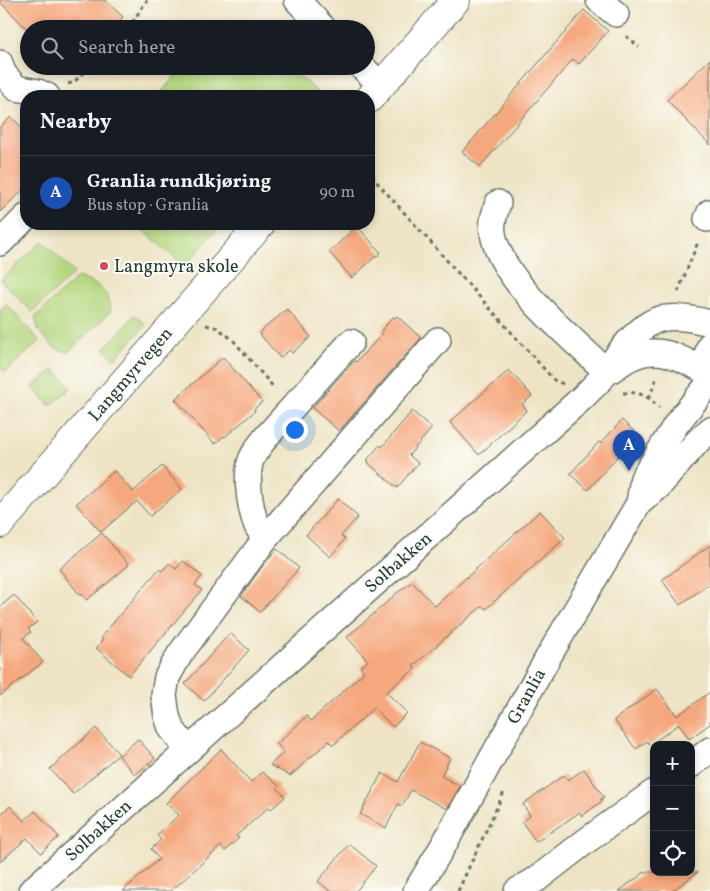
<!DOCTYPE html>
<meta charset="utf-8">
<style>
:root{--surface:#171b24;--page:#20242c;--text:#f1f3f6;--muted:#9ea1a6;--line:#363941;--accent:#d1495b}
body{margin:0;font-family:Vollkorn,serif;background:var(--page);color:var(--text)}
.controls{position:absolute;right:15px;bottom:15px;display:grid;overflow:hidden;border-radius:10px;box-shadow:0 2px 8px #0003}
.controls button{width:45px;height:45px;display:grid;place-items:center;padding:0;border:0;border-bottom:1px solid var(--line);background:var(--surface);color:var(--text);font:25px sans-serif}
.you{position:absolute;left:294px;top:429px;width:18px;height:18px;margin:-12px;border:4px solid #fff;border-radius:50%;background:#1a73e8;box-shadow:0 0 0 8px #1a73e833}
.badge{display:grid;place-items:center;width:32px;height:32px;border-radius:50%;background:var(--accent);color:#fff;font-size:16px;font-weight:700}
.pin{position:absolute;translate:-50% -41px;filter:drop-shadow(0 1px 2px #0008)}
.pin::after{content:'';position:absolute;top:26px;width:18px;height:15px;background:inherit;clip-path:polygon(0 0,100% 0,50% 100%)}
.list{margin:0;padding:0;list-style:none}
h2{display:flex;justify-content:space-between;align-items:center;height:65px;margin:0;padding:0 20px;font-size:21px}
h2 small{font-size:16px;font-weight:400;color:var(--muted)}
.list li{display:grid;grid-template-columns:32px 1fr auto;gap:15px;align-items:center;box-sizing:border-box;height:75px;padding:0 20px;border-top:1px solid var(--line)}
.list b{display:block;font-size:19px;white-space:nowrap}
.list p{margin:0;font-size:16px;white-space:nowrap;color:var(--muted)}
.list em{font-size:16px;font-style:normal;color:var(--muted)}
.icon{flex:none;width:28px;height:28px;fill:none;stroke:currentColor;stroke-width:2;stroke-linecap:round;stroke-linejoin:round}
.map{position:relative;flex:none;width:710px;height:891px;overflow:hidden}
.search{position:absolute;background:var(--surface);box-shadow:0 2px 8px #0003;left:20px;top:20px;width:355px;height:55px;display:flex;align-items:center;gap:12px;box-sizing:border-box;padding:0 18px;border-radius:28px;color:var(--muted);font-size:19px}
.panel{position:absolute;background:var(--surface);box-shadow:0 2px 8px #0003;left:20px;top:90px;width:355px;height:140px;border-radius:20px}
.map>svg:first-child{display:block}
</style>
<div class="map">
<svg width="710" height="891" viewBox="0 0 710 891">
<rect width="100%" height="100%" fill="#fdfcf7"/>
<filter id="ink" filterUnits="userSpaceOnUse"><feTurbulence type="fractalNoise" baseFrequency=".02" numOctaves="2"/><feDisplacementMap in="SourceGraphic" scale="10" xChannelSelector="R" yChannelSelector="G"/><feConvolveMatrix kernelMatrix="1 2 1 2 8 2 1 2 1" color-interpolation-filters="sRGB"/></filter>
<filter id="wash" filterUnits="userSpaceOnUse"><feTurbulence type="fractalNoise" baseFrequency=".0096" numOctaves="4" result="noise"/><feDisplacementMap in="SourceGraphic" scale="20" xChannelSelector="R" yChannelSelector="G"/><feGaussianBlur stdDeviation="1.12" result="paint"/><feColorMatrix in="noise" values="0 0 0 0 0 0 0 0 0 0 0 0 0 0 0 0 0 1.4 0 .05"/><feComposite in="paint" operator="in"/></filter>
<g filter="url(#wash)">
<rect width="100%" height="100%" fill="#eee4c5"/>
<g fill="#b5d780" stroke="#6a8a5a">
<path d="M184 66H287L322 96H158Z"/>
<path d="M136 224H221L185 266Z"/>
<path d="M43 241 74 273 32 312 1 280Z"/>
<path d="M78 277 97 285 106 294 111 311 68 352 53 347 39 331 35 317Z"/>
<path d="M6 304 40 341 5 372 0 367V310Z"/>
<path d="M135 315 146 325 114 359 104 349Z"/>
<path d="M54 369 71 388 50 406 33 387Z"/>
</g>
<g id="blocks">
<g fill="#f5a77d">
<path d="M0 0H105L123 17 111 29H27L0 2Z"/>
<path d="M584 10 608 31 579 64 573 59 480 167 462 152Z"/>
<path d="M710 59V145L667 100Z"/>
<path d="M11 117 26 131V187L0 212V127Z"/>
<path d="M357 226 381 253 374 258 352 278 329 252Z"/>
<path d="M287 309 311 337 292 353 289 350 280 358 259 333Z"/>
<path d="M397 316 421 338 339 431 312 408 354 361 356 362 383 333 381 331 393 317 395 318Z"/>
<path d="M223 357 262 402 254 409 255 411 225 437 224 436 215 444 175 399Z"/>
<path d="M509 370 532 396 522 404 527 410 479 455 450 422Z"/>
<path d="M412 411 432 428 409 455 418 463 397 488 368 463 369 461 367 460 380 445 382 447Z"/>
<path d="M622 420 637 434 588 490 570 474 599 442 601 443Z"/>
<path d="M162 466 182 489 150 516 137 501 101 532 76 504 114 471 133 492Z"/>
<path d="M338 499 358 517 341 536 345 539 330 557 306 535Z"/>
<path d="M540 511 565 538 486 609 482 606 413 666 415 669 386 692 407 713 393 727 374 708 333 745 329 741 290 776 270 765 284 752 277 744 307 716 311 721 364 672 360 667 368 661 347 637 394 596V595L412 582 435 606Z"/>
<path d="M102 533 129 565 87 600 82 594 80 595 59 569Z"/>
<path d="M710 545V583L680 605 662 580Z"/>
<path d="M277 549 299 568 260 612 241 596 264 564Z"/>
<path d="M183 561 202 576 195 585 202 590 129 676 96 648 103 639 101 637 159 569 162 571 169 563 176 569Z"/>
<path d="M14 595 37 622 28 629 31 632 23 638 43 662 0 696V607Z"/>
<path d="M230 633 249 650 204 701 185 684Z"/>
<path d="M657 689 677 716 710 692V724L689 739 679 724 650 745 647 741 636 749 614 720Z"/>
<path d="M96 728 119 754 73 794 50 769Z"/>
<path d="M138 739 155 758 135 775 119 756Z"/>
<path d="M420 742 450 758 441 776 460 786 447 809 411 790 402 806 398 804 386 828 360 814 382 773 398 782Z"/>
<path d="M221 749 251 782 262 772 279 786 277 788 285 797 271 809 269 807 236 836 239 838 225 851 221 846 171 891H123L159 859 151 849 161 840 157 835 179 815 166 803Z"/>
<path d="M584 769 604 797 601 799 602 801 582 816 580 812 536 842 522 822 530 816 523 804 564 775 568 780Z"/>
<path d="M10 806 24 821 35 811 59 837 41 853 27 838 0 862V815Z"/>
<path d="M349 844 376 866 356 891H330L318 881Z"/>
<path d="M645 872H698L672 891H619Z"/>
</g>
</g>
</g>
<g filter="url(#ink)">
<use href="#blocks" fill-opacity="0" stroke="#677767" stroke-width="1"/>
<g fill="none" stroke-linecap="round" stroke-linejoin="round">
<defs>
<g id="minor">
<path d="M297 0 324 29"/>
<path d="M599 0 616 14"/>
<path d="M0 63 3 73 16 88 38 92 47 96"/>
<path d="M361 66 381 85"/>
<path d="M498 203C495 212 491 223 493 233 500 281 573 339 607 372"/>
<path d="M707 219 710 212"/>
<path d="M0 243 26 217"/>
<path d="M710 345C706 356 705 367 710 378"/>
<path d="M611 370C618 366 625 360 632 357 661 344 682 359 707 372"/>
<path d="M639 503 643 478 677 423 710 382"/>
<path d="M265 539C263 535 259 530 257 526 250 509 246 480 250 463 253 452 261 444 267 436L351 342"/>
<path d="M188 750 171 728 167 716 164 695 167 677 180 654 265 539 438 340"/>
<path d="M691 765 710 750"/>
<path d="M31 891 582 398C590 390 599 382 606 373 611 367 614 359 619 353 627 342 646 322 660 319 676 315 695 319 710 323"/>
<path d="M416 891 443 846 550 654 639 503 658 487 697 442 710 430"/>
<path d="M517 891 537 879 586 841 654 792"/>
</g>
<g id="major">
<path d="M369 99 456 0"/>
<path d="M0 524 261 224"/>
</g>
</defs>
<use href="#minor" stroke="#677767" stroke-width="28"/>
<use href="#major" stroke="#677767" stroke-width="30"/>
<g stroke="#677767" stroke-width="3" stroke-dasharray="4 4" stroke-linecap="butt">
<path d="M128 29 147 0"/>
<path d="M626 36 639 47"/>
<path d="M68 84 74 82 91 66"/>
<path d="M369 152H370L374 179 554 380 563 384"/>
<path d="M678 292 698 242"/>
<path d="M206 325 218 328 233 340 275 389"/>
<path d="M623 393C640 391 648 396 659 408"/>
<path d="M649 398 657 377"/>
<path d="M458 891 505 790"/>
</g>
<use href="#minor" stroke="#fff" stroke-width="25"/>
<use href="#major" stroke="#fff" stroke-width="28"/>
</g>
</g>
<circle fill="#d1495b" stroke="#fdfcf7" stroke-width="2" cx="104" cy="266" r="5"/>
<g text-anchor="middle" stroke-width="4" stroke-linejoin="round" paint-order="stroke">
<g font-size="18" fill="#1f3d34" stroke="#fdfcf7" text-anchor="start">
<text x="114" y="272">Langmyra skole</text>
</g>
<g font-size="18" fill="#1f3d34" stroke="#fdfcf7">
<text transform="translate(130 374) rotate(-49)" y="6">Langmyrvegen</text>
<text transform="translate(398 562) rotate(-41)" y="6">Solbakken</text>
<text transform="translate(526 696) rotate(-61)" y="6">Granlia</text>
<text transform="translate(98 830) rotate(-42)" y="6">Solbakken</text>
</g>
</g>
</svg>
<div class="controls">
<button>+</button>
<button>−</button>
<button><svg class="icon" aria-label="locate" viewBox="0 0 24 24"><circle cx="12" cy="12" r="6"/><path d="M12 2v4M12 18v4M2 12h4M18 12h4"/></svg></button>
</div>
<div class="you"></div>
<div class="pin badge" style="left:629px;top:471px;background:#1a4fb4">A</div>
<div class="search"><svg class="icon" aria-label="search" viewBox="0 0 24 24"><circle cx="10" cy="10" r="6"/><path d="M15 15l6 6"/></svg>Search here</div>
<section class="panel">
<h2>Nearby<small></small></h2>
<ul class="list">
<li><span class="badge" style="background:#1a4fb4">A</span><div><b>Granlia rundkjøring</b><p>Bus stop · Granlia</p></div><em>90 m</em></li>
</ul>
</section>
</div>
